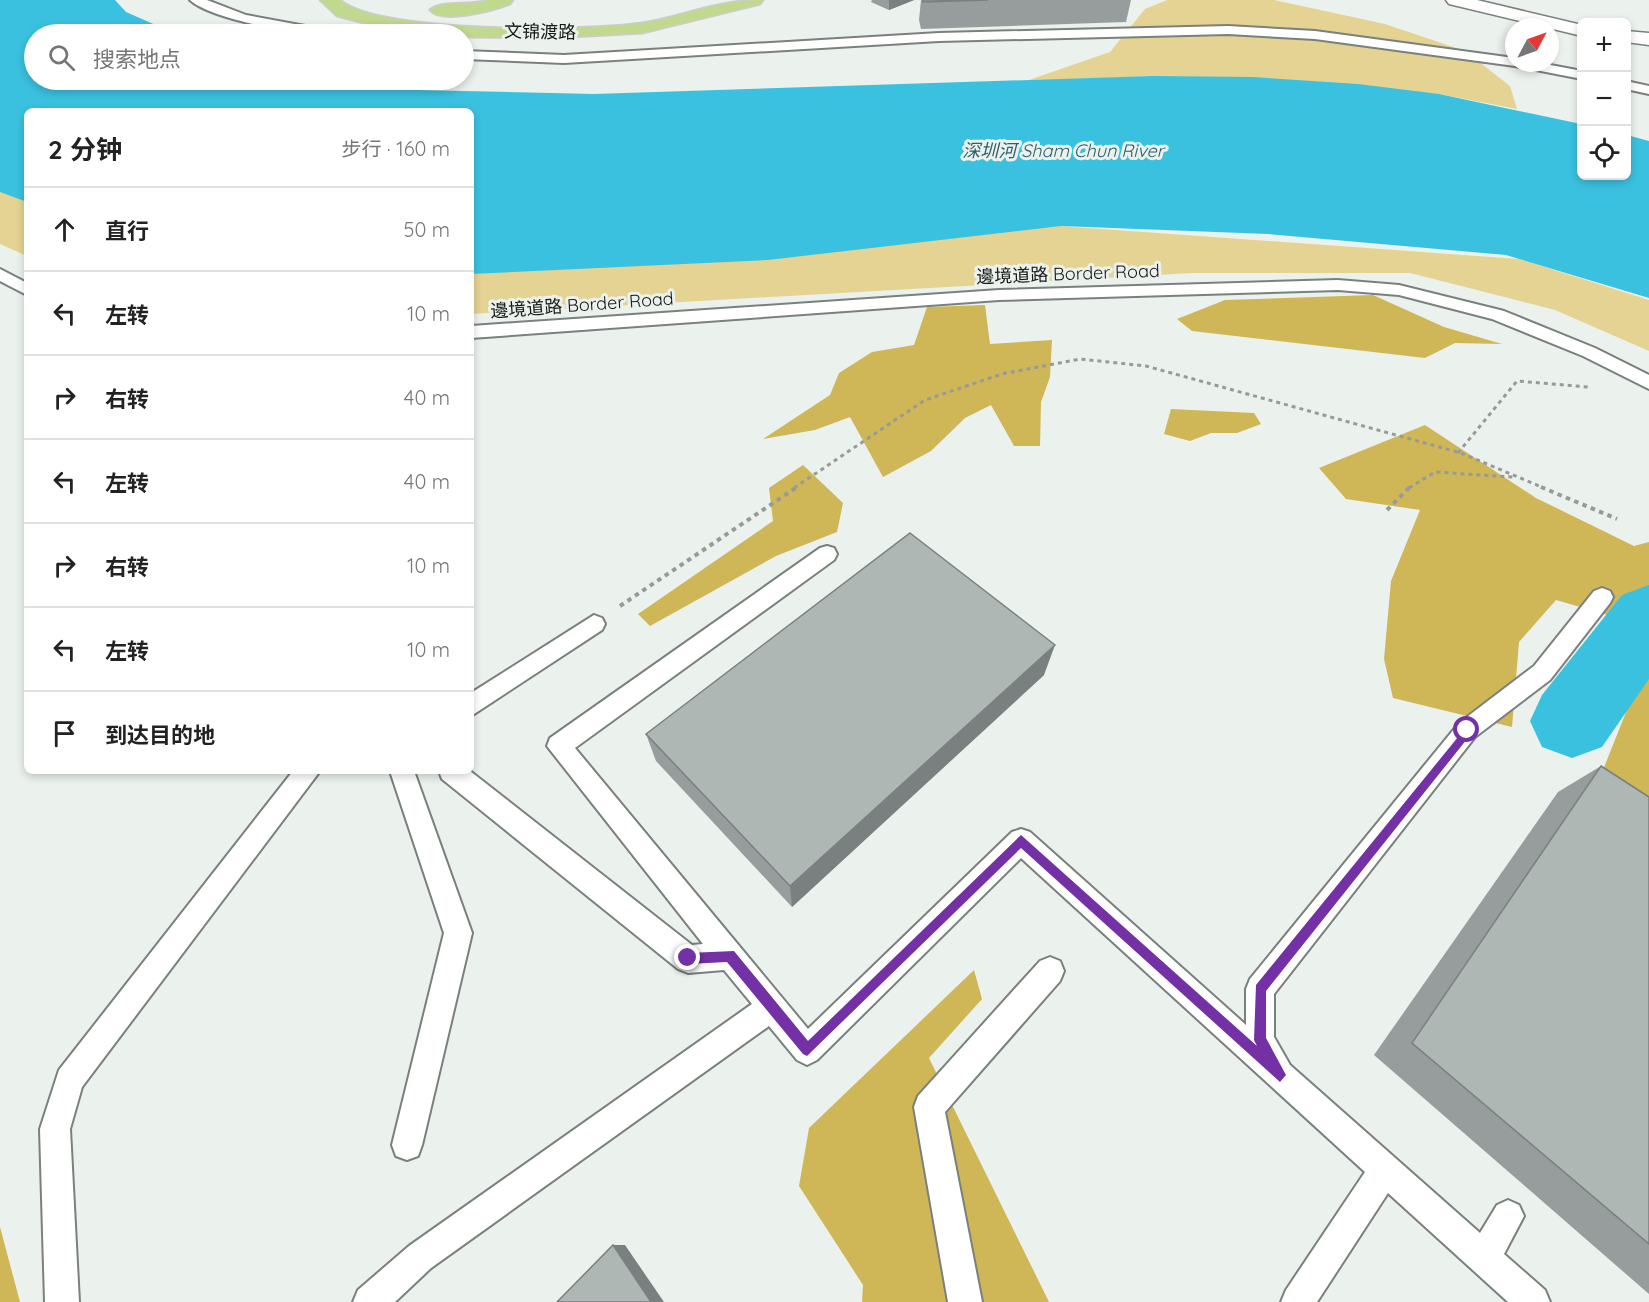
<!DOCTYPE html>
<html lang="zh">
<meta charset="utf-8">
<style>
:root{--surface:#fff;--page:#f2f2f2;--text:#222;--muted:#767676;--line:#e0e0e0}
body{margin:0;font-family:Quicksand,"Noto Sans SC",sans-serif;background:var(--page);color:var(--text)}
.controls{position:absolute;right:18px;top:18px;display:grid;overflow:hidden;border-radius:9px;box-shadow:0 3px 9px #0003}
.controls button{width:54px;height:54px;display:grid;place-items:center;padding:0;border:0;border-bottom:2px solid var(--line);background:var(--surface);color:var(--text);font:30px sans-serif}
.compass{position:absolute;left:1505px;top:18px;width:54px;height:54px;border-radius:50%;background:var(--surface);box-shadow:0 3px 9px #0003;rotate:49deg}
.stop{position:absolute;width:18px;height:18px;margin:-14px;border:4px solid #7331a5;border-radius:50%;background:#fff}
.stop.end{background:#7331a5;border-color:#fff;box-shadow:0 2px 6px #0008}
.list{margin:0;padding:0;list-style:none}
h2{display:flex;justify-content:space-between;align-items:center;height:78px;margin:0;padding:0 24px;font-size:26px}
h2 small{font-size:20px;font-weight:400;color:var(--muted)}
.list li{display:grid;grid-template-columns:39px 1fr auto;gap:18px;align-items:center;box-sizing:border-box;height:84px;padding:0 24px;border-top:2px solid var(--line)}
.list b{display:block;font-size:22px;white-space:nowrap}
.list em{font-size:20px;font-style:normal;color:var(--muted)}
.icon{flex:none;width:33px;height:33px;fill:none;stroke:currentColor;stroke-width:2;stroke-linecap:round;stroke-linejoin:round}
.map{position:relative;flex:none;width:1649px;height:1302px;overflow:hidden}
.search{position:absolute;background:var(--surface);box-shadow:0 3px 9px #0003;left:24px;top:24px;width:450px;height:66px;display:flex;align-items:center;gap:15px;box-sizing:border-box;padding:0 21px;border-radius:33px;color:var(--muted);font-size:22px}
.panel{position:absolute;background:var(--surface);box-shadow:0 3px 9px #0003;left:24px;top:108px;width:450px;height:666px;border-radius:9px}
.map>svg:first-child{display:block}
</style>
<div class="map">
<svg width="1649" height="1302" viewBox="0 0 1649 1302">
<rect width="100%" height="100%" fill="#ebf1ed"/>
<g fill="#e4d393">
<path d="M1167 0H1274L1385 24 1465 51 1510 86 1517 109 1439 94 1152 76 1026 81 1110 52 1145 9Z"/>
<path d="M0 192 27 201V256L0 244Z"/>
<path d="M1060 226 1519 259 1649 300V351L1555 310 1410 273H1192L471 314V274Z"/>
</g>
<g fill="#cfb757">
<path d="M1373 295 1444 327 1502 344 1455 343 1425 358 1192 331 1177 319 1225 300Z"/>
<path d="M985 305 990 344 1052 340 1050 377 1041 402 1040 446H1014L991 405 965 418 931 451 883 477 850 417 815 430 763 439 830 395 839 373 872 352 914 345 927 307Z"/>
<path d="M1171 409 1254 413 1261 424 1237 433H1211L1190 441 1164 434Z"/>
<path d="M1425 425 1536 498 1634 546 1649 542V834L1597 785 1648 657 1611 616 1556 600 1519 642 1512 727 1393 698 1384 659 1391 581 1420 510 1346 499 1319 468Z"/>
<path d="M803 465 843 503 837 532 776 556 650 626 638 614 773 521 769 488Z"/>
<path d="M974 970 982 999 929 1058 1049 1302H862L863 1285 799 1186 809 1128Z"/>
<path d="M0 1227 20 1302H0Z"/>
</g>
<path fill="#3ac1df" d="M0 0H115L126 12 176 34H34V80H341L417 90 594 94 1152 76 1253 77 1358 84 1439 94 1581 124 1582 176H1626L1627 135 1649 141V298L1506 255 1268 234 1061 226 768 260 471 274V111H27V202L0 192Z"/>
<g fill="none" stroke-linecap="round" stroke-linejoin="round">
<path fill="#3ac1df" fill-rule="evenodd" d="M1649 585V679L1602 747 1572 758 1542 747 1530 721 1542 695 1622 595Z"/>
<defs>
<g id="service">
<path d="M190 0H207L246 15 327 30 333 34C305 37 210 19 190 0Z"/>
<path d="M1228 26 1315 31 1514 58V63H1540L1582 71V79L1515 66 1315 39 1228 34 939 41 564 63 464 59V51L564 55 939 33Z"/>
<path d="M1626 81 1649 86V94L1626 89Z"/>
<path d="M0 269 27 283V295L0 281Z"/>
<path d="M1338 280 1399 285 1504 311 1595 348 1649 375V389L1583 356 1492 319 1399 295 1338 290 999 300 471 338V326L999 290Z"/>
<path d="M827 546 834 548 837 554 834 560 575 748 808 1029 1012 832 1021 829 1030 832 1246 1025V989L1250 979 1459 723 1534 666 1594 591 1602 588 1610 591 1613 597 1610 603 1550 680 1475 737 1274 994V1037L1290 1065 1480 1233 1497 1205 1508 1200 1519 1205 1524 1216 1504 1254 1545 1290 1550 1302H1508L1388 1193 1317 1302H1281L1286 1290 1365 1172 1021 858 817 1060 807 1065 797 1060 769 1026 431 1268 395 1302H353L358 1290 409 1246 752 1004 724 970 688 973 678 969 442 779 439 771H470L692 945 703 944 547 746 550 738 820 548Z"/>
<path d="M594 615 602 618 605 624 602 630 471 716V693Z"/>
<path d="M293 771H320L82 1087 70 1129 79 1302H45L40 1129 59 1070Z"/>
<path d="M390 771H414L472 933 422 1145 418 1156 407 1160 396 1156 392 1145 444 933Z"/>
<path d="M1050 957 1060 961 1064 971 1060 981 945 1112 982 1302H948L914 1107 918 1096 1040 961Z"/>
</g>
<g id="minor">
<path d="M1446 0H1477L1582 25V36L1449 4Z"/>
<path d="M1626 31 1649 33V45L1626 42Z"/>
</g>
<g id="primary">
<path d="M320 0H340C379 34 586 31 642 23 685 16 716 0 763 0L760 4 642 33 552 38 464 37 384 28 337 16Z"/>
<path d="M488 0H513L510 4C495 10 442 25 430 10 438 0 474 6 488 0Z"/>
</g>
</defs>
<use href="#service" stroke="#7a807c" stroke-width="4"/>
<use href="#minor" stroke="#7a807c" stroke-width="3"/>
<use href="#primary" stroke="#ccc" stroke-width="3"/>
<g stroke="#979b98" stroke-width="3" stroke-dasharray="4 4" stroke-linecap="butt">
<path d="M1458 453 1517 381 1588 387"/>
<path d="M794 488 925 400 1002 374 1080 359 1146 366 1461 453 1544 488"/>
<path d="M1409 488 1435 472 1513 477"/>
</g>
<g stroke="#979b98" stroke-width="4" stroke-dasharray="4.5 4.5" stroke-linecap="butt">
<path d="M1541 487 1617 519"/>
<path d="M1387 510 1410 487"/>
<path d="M620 606 797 487"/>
</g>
<use href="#service" fill="#fff" fill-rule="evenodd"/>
<use href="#minor" fill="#fff" fill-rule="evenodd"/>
<use href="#primary" fill="#c0d98e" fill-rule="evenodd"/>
</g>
<g fill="#969d9c">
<path d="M872 0H914L889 10 871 2Z"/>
<path d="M921 0H1131L1126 22 921 29 919 20Z"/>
<path d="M1044 675 792 907 656 761 646 734Z"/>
<path d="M1601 766 1649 797V1294L1374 1055 1558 792Z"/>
</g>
<g fill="#7a807f">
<path d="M889 0H914L889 10Z"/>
<path d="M1055 645 1044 675 792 907 790 886Z"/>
<path d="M613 1245H625L664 1302H651Z"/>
</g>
<g fill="#afb7b5" stroke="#7a807f" stroke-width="1.5">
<path d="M923 0H988L923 2Z"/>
<path d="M910 533 1055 645 790 886 646 734Z"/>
<path d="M1601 766 1649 797V1244L1412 1043Z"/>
<path d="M613 1245 651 1302H557Z"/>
</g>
<path fill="#7331a5" d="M1467 726 1472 730 1471 734 1266 991V1038L1286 1075 1280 1082 1021 848 807 1056 803 1054 727 962 688 964 682 958 688 953 734 951 808 1041 1021 835 1257 1046 1254 1040 1256 985Z"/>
<g text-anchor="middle" stroke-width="6" stroke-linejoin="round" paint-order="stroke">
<g font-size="18" fill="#171918" stroke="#ebf1ed">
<text transform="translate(540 32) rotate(1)" y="6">文锦渡路</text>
<text transform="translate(1068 274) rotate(-2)" y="6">邊境道路 Border Road</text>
<text transform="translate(582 305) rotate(-4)" y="6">邊境道路 Border Road</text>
</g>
<g font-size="18" font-style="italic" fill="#2b606d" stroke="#ebf1ed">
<text x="1063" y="157">深圳河 Sham Chun River</text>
</g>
</g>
</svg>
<div class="controls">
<button>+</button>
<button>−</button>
<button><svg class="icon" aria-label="locate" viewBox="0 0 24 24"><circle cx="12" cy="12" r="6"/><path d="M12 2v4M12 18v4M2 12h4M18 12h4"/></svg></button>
</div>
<svg class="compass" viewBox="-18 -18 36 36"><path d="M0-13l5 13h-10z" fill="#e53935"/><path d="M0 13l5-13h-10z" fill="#767676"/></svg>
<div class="stop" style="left:1467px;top:730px"></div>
<div class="stop end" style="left:688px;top:958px"></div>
<div class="search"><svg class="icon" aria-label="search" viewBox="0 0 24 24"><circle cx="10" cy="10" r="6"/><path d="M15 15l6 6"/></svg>搜索地点</div>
<section class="panel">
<h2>2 分钟<small>步行 · 160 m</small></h2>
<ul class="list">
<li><svg class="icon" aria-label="ahead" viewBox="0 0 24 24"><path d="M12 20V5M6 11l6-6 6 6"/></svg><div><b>直行</b></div><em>50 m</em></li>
<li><svg class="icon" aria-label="left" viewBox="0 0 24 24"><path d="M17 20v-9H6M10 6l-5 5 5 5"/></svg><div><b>左转</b></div><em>10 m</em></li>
<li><svg class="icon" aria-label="right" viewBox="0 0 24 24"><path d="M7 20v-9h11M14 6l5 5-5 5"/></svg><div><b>右转</b></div><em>40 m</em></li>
<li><svg class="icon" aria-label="left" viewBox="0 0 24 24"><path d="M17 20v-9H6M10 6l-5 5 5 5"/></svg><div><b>左转</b></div><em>40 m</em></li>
<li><svg class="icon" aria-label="right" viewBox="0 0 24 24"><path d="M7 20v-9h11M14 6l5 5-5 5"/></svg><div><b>右转</b></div><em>10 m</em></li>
<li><svg class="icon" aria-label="left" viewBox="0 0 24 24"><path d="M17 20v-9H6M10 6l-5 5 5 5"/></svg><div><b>左转</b></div><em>10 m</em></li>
<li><svg class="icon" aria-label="arrive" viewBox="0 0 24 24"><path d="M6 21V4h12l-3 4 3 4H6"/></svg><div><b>到达目的地</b></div></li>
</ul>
</section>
</div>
